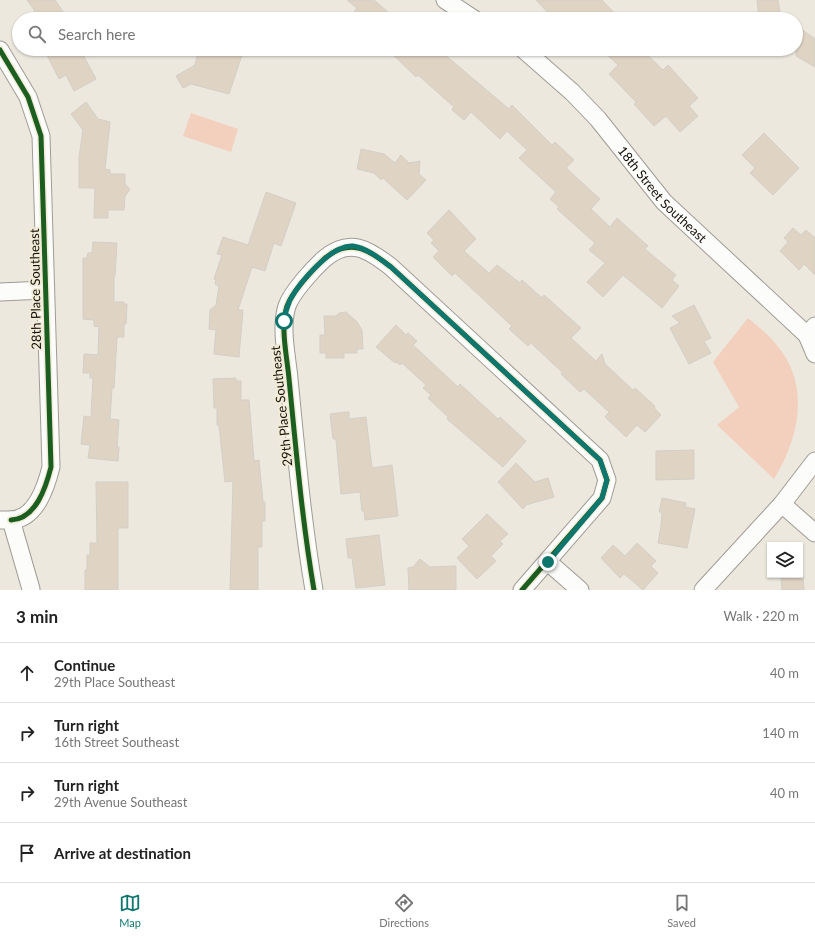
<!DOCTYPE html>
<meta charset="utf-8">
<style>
:root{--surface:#fff;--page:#f6f6f6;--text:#222;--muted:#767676;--line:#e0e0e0;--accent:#0f766e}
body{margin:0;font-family:Lato,sans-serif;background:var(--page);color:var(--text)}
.controls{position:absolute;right:12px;bottom:12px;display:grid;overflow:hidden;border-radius:0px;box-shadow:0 1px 3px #0004}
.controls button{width:36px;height:36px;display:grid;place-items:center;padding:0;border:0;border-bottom:1px solid var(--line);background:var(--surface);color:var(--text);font:20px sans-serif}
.stop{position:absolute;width:12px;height:12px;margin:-9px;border:3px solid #0f766e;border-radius:50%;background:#fff}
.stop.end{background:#0f766e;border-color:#fff;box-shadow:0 1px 4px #0008}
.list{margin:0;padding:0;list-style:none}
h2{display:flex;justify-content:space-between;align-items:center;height:52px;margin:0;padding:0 16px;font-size:17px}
h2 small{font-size:13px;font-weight:400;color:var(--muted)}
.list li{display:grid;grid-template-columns:26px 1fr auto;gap:12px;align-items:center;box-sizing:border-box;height:60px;padding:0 16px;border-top:1px solid var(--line)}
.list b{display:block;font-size:15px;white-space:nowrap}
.list p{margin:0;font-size:13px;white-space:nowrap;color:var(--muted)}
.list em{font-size:13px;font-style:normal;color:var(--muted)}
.icon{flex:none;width:22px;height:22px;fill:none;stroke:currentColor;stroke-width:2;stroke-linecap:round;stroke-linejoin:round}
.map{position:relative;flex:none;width:815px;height:590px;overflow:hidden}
.search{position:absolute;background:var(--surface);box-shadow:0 1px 3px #0004;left:12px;right:12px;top:12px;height:44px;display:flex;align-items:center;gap:10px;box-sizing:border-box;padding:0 14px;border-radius:22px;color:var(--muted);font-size:15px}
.sheet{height:292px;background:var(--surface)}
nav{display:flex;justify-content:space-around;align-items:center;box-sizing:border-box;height:56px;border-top:1px solid var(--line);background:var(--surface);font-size:11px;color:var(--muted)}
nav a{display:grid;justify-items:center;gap:2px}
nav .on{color:var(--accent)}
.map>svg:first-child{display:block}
</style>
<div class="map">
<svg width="815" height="590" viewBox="0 0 815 590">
<rect width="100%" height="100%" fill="#ece8de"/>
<g fill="#f2d0bd">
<path d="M191 113 238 129 231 152 183 136Z"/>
<path d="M748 318C757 326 767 333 775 343 811 383 800 437 774 479L717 425 739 407 713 362Z"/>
</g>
<g fill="#dfd3c4" stroke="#d3cfc7">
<path d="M27 0H55L68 19H25L35 11Z"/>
<path d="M347 0H374L396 19H348L357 8Z"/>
<path d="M536 0H602L620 19H554Z"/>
<path d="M757 0H778L781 19H759Z"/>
<path d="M796 25 815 39V67L796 56Z"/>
<path d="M58 49H80L96 79 74 91 66 75 59 79 47 55Z"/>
<path d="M199 49H241L240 54 242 55 229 94 191 84 183 88 176 76 195 65Z"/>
<path d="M387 49H438L509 109 512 105 552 145 555 142 574 160 566 168 600 199 591 209 610 227 617 218 648 246 645 249 676 275 672 280 679 286 662 308 623 275 603 297 587 282 605 263 589 250 595 243 557 209 559 207 550 199 556 192 519 158 527 150 507 131 500 139 471 112 464 120 452 110 454 107 418 75 416 77Z"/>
<path d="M601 49H641L663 70 668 65 698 98 689 106 698 116 680 132 666 116 654 126 634 104 636 102 609 74 618 65Z"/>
<path d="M86 102 98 119 110 122 105 169 110 170V174H125V184L130 189 125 196 124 210H108V218H94L95 188H79V157L83 130 71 114Z"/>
<path d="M764 133 799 168 773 195 750 173 755 168 742 155Z"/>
<path d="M361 149 384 154 395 163 401 155 409 163 420 161 419 174 426 180 407 200 383 178 381 180 374 173 357 169Z"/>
<path d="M266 192 296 203 281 246 274 243 265 271 252 267 238 310H243L239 357 214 354 216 330 209 329 210 310 216 305 219 286 215 284 216 280 214 279 222 255 217 254 223 237 248 245Z"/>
<path d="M449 210 476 239 464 251 489 273 497 265 520 283 522 280 542 298 544 295 581 328 571 338 596 361 602 354 605 364 633 390 635 388 655 406 654 408 661 415 645 432 637 425 626 437 605 417 609 412 584 389 580 392 561 374 563 373 531 343 528 346 509 329 512 326 455 273 452 276 433 257 439 251 431 243 434 240 427 233Z"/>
<path d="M793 228 801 235 806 230 815 238V275L804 264 799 270 780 251 788 242 784 238Z"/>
<path d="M93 242 117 243 115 276H114V302H124V304H127L126 324H124V337H117L114 388H112L110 419 119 420 117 447H119L118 461 88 458 90 445 81 444 84 416 91 417 93 378H90V373H83L84 354 98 355 99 327 94 326V320L83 319V258H87L88 253H92Z"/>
<path d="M694 305 711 338 704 341 711 353 689 364 670 328 680 323 672 316Z"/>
<path d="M346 312 357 322 362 330 363 349H357V353H344V358H326V353H320V335H325L324 316H336L339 313Z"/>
<path d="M396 325 406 335 408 333 417 341 413 345 458 387 460 384 498 419 500 417 526 441 503 467 447 419 448 417 428 398 431 395 423 388 426 385 402 363 400 365 396 362 395 363 376 347Z"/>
<path d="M236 378V381H241V400H249L254 461 259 460 263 502H265V521H262V547H258V590H230L233 481 225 482 219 425H217V408H214L213 379Z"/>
<path d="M346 412H349V419L366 417 372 468 392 465 398 516 365 520 364 511H362L360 492 341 494 336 439H333L330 414Z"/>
<path d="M694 450V479L656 480V451Z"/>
<path d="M516 463 535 482 548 478 554 497 526 505 523 509 498 482Z"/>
<path d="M96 482H128V528H118V590H85V570H87V555H90V543H97Z"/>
<path d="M662 498 686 503 685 507 695 509 687 548 658 543 661 526 662 512H659Z"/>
<path d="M487 514 508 534 500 541 503 544 491 556 496 561 477 579 457 558 469 546 462 539Z"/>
<path d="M379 535 385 585 356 588 352 558H348L346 539Z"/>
<path d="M637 543 656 561 651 566 658 573 643 590 624 574 620 578 601 558 613 545 625 556Z"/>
<path d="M420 559 430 567 456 566V590H409L408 568 413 567Z"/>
<path d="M803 576 804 590H782L781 578Z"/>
</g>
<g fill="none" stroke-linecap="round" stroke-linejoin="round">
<defs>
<g id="minor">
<path d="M445 0 474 19"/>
<path id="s1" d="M523 49 572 92 598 119 664 202 807 335"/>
<path d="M0 50 28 97 41 136 51 467C46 487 36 519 11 520"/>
<path d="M0 292 45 290"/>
<path d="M815 326 807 335 815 354"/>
<path d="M782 504 815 533"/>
<path d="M0 520H11L31 589"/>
<path d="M548 562 580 590"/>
<path d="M314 590C302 520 296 449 289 379 287 356 280 328 287 306 292 292 313 269 324 259 349 237 368 249 391 267L600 460 607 480 602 498 522 590"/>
<path d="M703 590 782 504 815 461"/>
</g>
</defs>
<use href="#minor" stroke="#a09c95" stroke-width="19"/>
<use href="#minor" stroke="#fcfcfa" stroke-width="17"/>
<defs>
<g id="cycleway">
<path d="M0 50 28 97 41 136 51 467C46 487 36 519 11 520"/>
<path d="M314 590C302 520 296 449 289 379 287 356 280 328 287 306 292 292 313 269 324 259 349 237 368 249 391 267L600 460 607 480 602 498 522 590"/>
</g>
</defs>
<use href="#cycleway" stroke="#f2ebd8" stroke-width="8"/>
<use href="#cycleway" stroke="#1b5e20" stroke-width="5"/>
</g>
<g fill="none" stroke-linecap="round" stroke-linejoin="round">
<path stroke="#0f766e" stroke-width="5" d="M284 321C285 314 287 307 290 300 299 283 332 244 353 246 367 248 380 259 391 267L600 460 607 480 602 498 548 562"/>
</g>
<g text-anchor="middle" stroke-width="4" stroke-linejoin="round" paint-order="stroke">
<g font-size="13" fill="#110e08" stroke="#f2ebd8">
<text dy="5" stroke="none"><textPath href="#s1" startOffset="202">18th Street Southeast</textPath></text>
<text transform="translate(35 289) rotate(-91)" y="5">28th Place Southeast</text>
<text transform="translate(281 406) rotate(-96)" y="5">29th Place Southeast</text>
</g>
</g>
</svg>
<div class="controls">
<button><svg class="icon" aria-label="layers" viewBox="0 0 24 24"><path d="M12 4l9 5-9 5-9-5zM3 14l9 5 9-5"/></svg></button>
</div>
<div class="stop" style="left:284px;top:321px"></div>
<div class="stop end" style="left:548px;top:562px"></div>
<div class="search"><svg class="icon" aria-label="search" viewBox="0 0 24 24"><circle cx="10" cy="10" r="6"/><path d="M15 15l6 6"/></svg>Search here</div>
</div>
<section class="sheet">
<h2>3 min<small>Walk · 220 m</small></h2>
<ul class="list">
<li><svg class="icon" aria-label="ahead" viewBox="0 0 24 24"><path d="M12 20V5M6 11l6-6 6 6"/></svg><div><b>Continue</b><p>29th Place Southeast</p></div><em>40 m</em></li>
<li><svg class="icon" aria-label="right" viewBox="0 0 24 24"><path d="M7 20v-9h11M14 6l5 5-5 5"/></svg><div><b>Turn right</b><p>16th Street Southeast</p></div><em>140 m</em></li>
<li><svg class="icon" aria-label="right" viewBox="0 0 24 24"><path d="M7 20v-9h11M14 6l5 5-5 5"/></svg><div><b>Turn right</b><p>29th Avenue Southeast</p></div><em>40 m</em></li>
<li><svg class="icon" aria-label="arrive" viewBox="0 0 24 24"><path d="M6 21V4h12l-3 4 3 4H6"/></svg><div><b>Arrive at destination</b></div></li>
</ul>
</section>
<nav>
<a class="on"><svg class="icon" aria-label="map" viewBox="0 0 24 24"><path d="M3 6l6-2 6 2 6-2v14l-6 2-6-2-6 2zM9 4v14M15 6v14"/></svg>Map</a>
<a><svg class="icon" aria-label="directions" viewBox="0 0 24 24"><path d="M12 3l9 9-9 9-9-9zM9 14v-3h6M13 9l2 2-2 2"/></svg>Directions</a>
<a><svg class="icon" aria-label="saved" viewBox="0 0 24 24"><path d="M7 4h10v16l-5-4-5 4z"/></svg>Saved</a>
</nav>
